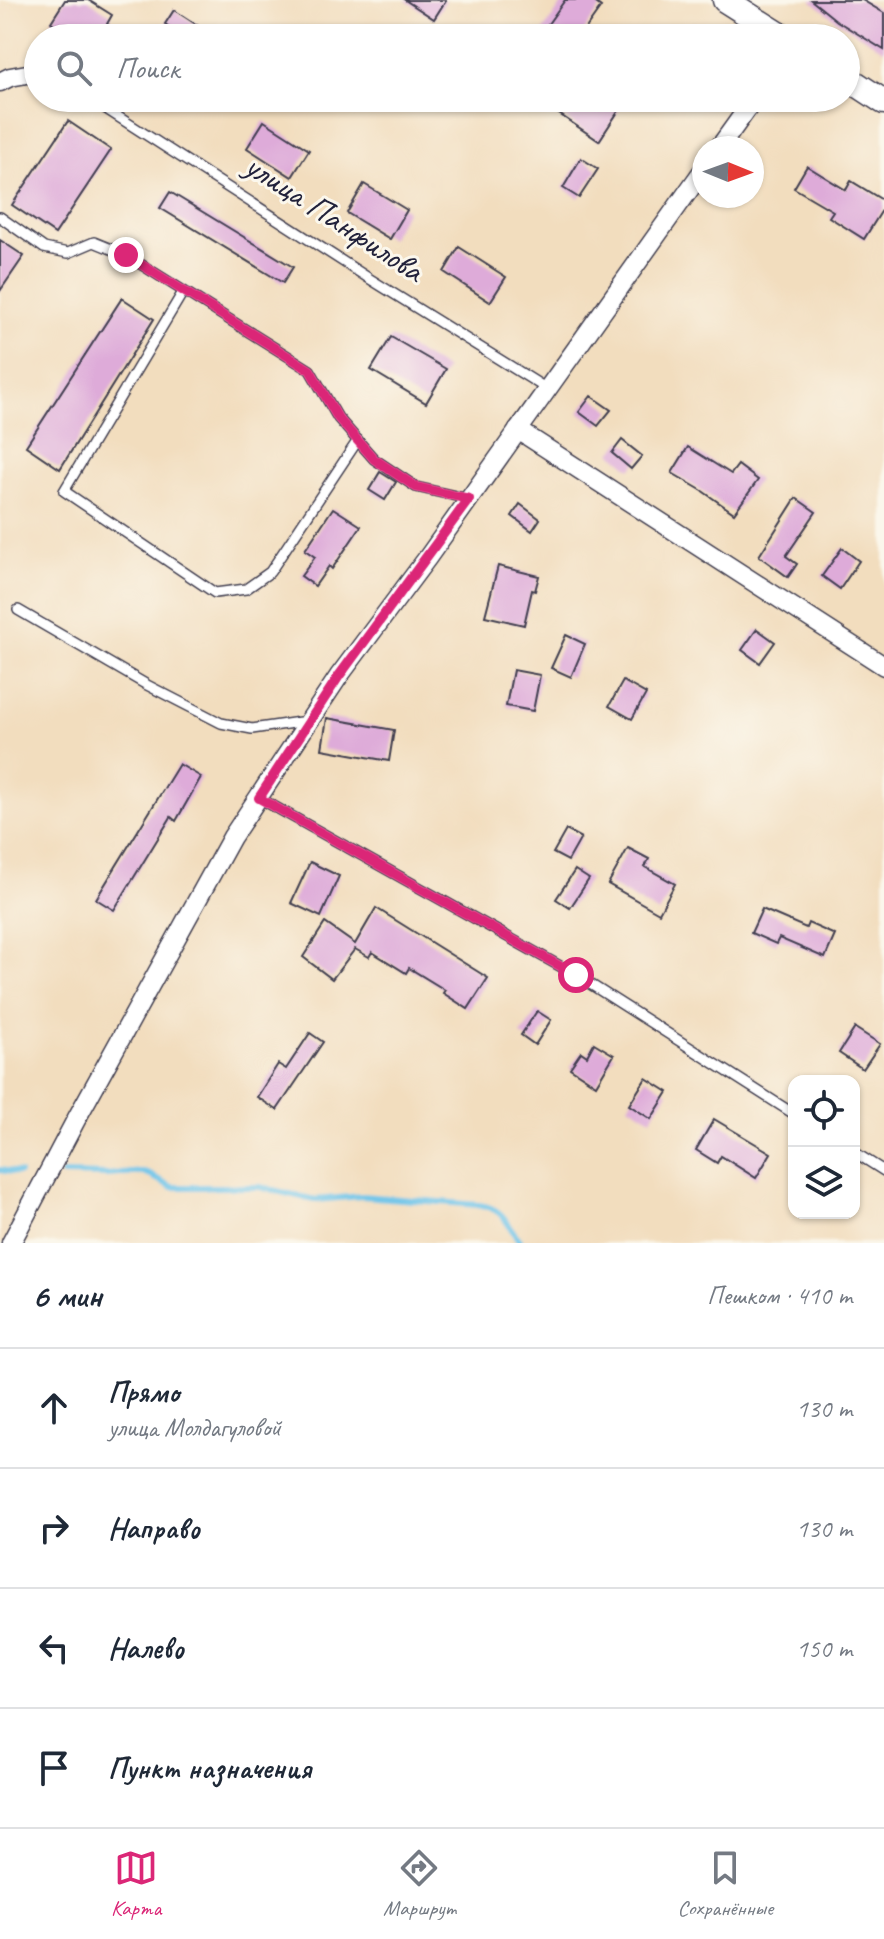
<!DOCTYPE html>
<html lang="ru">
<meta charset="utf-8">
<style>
:root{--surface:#fff;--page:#f6f6f7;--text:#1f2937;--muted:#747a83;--line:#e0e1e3;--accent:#db2777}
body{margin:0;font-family:Caveat,sans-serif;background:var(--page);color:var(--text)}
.controls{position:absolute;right:24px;bottom:24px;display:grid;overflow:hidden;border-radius:16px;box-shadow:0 2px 6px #0004}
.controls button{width:72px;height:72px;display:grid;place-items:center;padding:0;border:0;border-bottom:2px solid var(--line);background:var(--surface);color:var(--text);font:40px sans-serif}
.compass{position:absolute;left:692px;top:136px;width:72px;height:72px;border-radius:50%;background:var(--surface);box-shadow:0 2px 6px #0004;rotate:91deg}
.stop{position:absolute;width:24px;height:24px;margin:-18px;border:6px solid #db2777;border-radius:50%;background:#fff}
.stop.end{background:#db2777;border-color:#fff;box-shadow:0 2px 8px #0008}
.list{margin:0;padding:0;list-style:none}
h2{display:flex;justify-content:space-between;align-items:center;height:104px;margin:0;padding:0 32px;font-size:34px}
h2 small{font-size:26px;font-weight:400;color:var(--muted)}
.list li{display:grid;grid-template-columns:52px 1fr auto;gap:24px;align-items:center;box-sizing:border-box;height:120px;padding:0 32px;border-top:2px solid var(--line)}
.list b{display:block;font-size:30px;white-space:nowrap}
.list p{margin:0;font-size:26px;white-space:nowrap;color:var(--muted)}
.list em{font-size:26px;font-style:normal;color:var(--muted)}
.icon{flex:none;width:44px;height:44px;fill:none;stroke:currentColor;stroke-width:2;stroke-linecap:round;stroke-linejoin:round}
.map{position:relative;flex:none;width:884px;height:1243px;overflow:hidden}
.search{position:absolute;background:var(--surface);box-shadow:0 2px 6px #0004;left:24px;right:24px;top:24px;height:88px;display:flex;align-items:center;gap:20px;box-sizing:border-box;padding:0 28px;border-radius:44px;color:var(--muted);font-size:30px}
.sheet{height:584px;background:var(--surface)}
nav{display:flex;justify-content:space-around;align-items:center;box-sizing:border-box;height:112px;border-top:2px solid var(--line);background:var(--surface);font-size:22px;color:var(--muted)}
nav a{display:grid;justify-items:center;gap:4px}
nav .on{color:var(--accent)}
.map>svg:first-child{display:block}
</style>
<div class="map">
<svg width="884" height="1243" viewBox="0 0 884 1243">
<rect width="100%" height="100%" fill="#fbf7ec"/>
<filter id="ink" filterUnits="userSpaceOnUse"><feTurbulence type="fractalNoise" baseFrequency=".0125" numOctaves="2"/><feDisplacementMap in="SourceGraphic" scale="16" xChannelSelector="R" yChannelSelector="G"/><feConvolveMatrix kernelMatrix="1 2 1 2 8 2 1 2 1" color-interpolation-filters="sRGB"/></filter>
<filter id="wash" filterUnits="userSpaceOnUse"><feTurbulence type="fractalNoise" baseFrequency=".006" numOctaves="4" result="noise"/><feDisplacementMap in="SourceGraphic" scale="32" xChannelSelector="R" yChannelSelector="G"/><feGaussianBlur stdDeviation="1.8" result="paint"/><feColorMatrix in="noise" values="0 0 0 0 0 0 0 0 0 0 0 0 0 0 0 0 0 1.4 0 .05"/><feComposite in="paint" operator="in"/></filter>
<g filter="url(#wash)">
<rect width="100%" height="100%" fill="#f2ddbe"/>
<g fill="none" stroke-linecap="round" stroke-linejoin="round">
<g stroke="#6bc3e9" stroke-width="6">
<path d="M0 1170 19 1173"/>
<path d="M63 1174 107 1175 144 1172 172 1187H260L315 1200 362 1196 479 1205C506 1209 506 1224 521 1243"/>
</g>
</g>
<g id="blocks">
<g fill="#deabd9">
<path d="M65 0H88L112 15 107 24 128 38H76L51 22Z"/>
<path d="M405 0H446L434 19Z"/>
<path d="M565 0H592L601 7 579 38H538Z"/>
<path d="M811 0H862L884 13V50L837 21Z"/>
<path d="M174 10 217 38H186L165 24Z"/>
<path d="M565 98H627L599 141 556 112Z"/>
<path d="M68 121 111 150 55 234 12 205Z"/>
<path d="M264 121 309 150 292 177 247 148Z"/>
<path d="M581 158 598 169 579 198 563 188Z"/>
<path d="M807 166 846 190 851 181 884 201V207L864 239 829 217 833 211 794 188Z"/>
<path d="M364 184 407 210 390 239 347 213Z"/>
<path d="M170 192 293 267 283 283 160 208Z"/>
<path d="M0 240 24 256 0 291Z"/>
<path d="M459 247 506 277 490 302 444 272Z"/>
<path d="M122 298 154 319 60 469 26 446Z"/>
<path d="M391 337 446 369 426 403 371 370Z"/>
<path d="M591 396 611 410 598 426 579 412Z"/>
<path d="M622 440 642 456 631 469 612 453Z"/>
<path d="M688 447 731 474 738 465 758 480 734 513 701 490 672 473Z"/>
<path d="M380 472 396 482 385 500 369 490Z"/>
<path d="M796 498 816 512 786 556 797 564 788 577 759 556Z"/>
<path d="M520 504 540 519 532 531 512 516Z"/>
<path d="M333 508 361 526 332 569 329 566 315 586 301 576 315 557 305 550Z"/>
<path d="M842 548 859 561 840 589 822 576Z"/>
<path d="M498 566 539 576 535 591 532 590 524 625 485 616Z"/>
<path d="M757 629 775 642 760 663 742 650Z"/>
<path d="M566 635 585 644 571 677 551 668Z"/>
<path d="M513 670 540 675 533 711 506 706Z"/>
<path d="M623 681 646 694 632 719 609 706Z"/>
<path d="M327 718 394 730 389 761 322 749Z"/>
<path d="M179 764 201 777 176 821 171 817 114 910 96 899Z"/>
<path d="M566 830 581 838 568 861 553 853Z"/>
<path d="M628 848 649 859 645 867 675 884 659 913 608 884Z"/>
<path d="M310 862 339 876 321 917 291 903Z"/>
<path d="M575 870 589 879 570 908 556 899Z"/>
<path d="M376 908 488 978 468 1009 443 993 445 990 409 968 406 973 372 952 369 957 355 949 332 979 303 957 325 923 355 944Z"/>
<path d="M762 909 806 928 808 923 835 935 825 958 779 938 776 944 751 933Z"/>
<path d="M537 1011 551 1020 535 1045 521 1035Z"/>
<path d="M855 1028 880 1044 863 1069 839 1053Z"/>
<path d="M310 1033 323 1042 277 1110 257 1097 278 1064 286 1069Z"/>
<path d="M594 1043 614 1055 596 1085 570 1068 581 1052 587 1056Z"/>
<path d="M646 1078 668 1092 651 1119 629 1105Z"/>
<path d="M714 1119 771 1153 756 1178 721 1156 717 1163 696 1150Z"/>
</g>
</g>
</g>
<g filter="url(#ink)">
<use href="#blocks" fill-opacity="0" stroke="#413e4f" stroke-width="2"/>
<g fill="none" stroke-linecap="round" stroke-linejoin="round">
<defs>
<g id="lane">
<path d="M89 98 370 279 547 389"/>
<path d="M0 217 44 248 68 253 94 242 126 255 310 370 338 418 374 459 416 487 469 499"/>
<path d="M183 292 64 491 215 593 246 589 270 572 358 440"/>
<path d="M18 610 147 685 221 723 252 729 307 721"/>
<path d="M259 798 576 975 794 1114"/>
<path d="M854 1152 884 1171"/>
</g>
<g id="street">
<path d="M0 82 10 77 38 72"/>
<path d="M719 148 755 98"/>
<path d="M518 430 884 666"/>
<path d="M11 1243 78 1116 232 837 339 676 428 557 704 169"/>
</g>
<g id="secondary">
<path d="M725 0 785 38"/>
<path d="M846 77 884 102"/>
</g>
</defs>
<use href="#lane" stroke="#413e4f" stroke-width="12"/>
<use href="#street" stroke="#413e4f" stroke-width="21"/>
<use href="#secondary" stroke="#413e4f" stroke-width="27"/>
<use href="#lane" stroke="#fff" stroke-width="9"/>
<use href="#street" stroke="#fff" stroke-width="18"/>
<use href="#secondary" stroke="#fff" stroke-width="24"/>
</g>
</g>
<g fill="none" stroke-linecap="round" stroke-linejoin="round" filter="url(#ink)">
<path stroke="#db2777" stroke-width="10" d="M126 255 310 370 338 418 374 459 416 487 469 499 339 676 259 798 576 975"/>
</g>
<g text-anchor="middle" stroke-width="6" stroke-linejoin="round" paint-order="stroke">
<g font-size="34" fill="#22223b" stroke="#fbf7ec">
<text transform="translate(335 217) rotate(33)" y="12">улица Панфилова</text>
</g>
</g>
</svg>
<div class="controls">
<button><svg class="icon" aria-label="locate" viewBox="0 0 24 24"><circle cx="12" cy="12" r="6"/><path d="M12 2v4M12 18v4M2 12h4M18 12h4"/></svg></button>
<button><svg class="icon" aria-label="layers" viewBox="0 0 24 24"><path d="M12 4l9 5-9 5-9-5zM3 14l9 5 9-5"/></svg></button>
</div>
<svg class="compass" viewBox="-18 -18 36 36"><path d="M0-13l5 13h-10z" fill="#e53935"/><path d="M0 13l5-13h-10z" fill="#747a83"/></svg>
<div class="stop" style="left:576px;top:975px"></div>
<div class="stop end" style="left:126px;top:255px"></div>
<div class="search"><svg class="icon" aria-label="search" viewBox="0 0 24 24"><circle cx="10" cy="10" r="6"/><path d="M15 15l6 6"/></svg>Поиск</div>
</div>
<section class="sheet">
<h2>6 мин<small>Пешком · 410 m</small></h2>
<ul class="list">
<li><svg class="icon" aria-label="ahead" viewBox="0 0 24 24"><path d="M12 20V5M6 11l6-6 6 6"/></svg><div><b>Прямо</b><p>улица Молдагуловой</p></div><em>130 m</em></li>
<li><svg class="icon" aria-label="right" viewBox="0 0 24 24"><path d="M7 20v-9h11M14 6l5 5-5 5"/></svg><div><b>Направо</b></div><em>130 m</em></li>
<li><svg class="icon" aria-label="left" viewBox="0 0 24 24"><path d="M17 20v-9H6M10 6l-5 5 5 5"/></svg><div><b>Налево</b></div><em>150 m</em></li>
<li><svg class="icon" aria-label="arrive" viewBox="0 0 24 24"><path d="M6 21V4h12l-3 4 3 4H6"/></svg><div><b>Пункт назначения</b></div></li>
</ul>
</section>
<nav>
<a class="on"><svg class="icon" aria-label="map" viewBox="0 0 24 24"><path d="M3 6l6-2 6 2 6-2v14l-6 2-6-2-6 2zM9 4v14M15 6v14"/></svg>Карта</a>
<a><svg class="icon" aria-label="directions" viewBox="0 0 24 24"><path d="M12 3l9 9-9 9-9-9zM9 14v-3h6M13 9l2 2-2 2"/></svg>Маршрут</a>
<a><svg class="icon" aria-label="saved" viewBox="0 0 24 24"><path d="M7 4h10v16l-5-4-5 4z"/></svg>Сохранённые</a>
</nav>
